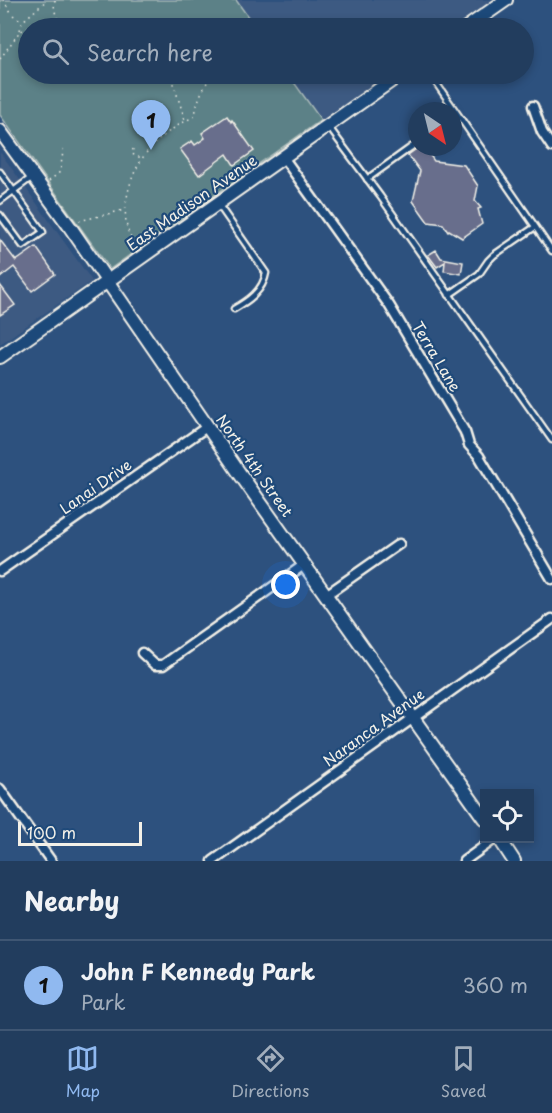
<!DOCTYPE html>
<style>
:root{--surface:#223d5e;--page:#2e4867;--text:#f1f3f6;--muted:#a2aebc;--line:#3f5673;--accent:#90b9f0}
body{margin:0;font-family:"Playpen Sans",sans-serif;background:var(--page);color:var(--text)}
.controls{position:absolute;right:18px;bottom:18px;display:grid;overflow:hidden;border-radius:0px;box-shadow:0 3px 9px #0003}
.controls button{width:54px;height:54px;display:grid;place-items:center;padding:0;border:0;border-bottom:2px solid var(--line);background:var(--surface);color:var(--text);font:30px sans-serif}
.compass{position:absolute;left:408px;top:102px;width:54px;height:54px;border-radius:50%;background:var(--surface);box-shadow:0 3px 9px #0003;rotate:145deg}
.scale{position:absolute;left:18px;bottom:15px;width:124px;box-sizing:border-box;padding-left:6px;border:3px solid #f4f1e8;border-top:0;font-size:16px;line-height:21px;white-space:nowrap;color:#f4f1e8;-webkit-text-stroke:4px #1f4a7a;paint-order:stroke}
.you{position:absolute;left:286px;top:585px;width:21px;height:21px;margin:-15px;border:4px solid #fff;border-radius:50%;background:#1a73e8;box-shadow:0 0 0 9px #1a73e833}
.badge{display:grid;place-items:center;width:39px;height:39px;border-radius:50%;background:var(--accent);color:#111;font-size:20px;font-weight:700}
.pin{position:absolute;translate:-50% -50px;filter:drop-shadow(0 2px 3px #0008)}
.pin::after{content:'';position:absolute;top:32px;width:21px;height:18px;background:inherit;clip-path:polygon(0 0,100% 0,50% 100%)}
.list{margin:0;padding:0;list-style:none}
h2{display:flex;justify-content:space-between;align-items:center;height:78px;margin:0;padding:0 24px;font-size:26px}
h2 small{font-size:20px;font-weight:400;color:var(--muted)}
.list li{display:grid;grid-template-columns:39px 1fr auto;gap:18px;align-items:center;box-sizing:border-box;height:90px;padding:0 24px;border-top:2px solid var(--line)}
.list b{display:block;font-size:22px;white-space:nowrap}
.list p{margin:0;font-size:20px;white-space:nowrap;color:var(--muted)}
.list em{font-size:20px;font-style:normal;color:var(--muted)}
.icon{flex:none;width:33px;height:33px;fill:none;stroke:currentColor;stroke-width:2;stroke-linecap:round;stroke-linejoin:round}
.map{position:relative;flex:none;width:552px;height:861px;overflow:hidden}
.search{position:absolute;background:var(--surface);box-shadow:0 3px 9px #0003;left:18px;right:18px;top:18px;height:66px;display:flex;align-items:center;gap:15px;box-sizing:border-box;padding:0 21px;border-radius:33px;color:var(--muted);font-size:22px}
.sheet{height:168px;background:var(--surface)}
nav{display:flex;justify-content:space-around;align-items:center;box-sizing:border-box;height:84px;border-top:2px solid var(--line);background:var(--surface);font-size:16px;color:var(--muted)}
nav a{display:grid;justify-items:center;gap:3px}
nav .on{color:var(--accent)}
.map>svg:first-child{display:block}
</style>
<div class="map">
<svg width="552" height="861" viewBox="0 0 552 861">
<rect width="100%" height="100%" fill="#2d517e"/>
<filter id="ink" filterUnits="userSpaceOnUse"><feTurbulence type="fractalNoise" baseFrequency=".0167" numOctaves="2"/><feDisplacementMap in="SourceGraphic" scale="12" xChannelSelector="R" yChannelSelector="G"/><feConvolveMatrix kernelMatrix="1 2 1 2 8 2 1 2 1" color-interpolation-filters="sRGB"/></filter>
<g filter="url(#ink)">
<g fill="#3e5a82">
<path d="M236 0H492L451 28H256Z"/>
<path d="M288 74H387L321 120Z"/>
<path d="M0 152 92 281 0 344Z"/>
</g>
<path fill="#5c8187" stroke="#a8b9b8" stroke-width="1.5" d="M0 0H236L256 28H28V74H288L321 120 110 269 0 115Z"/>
<g fill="#676e8c" stroke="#f4f1e8" stroke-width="1.5">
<path d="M227 116 231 122 232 120 254 151 234 165 227 154 199 175 180 149 192 141 195 145 205 138 202 133Z"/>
<path d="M419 147H424L434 161 464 165 478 186 475 201 481 208 478 209 482 224 462 238 449 230 448 231 443 224 428 222 413 201 420 171 408 155Z"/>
<path d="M0 240 16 261 36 247 55 274 32 291 14 267 0 278Z"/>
<path d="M436 250 441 258 463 262 461 274 444 271 445 262 437 267 428 255Z"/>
<path d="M0 285 15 305 0 315Z"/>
</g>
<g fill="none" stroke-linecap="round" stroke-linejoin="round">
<defs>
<g id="lane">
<path d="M430 74 552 251"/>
<path d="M328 126 380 196 552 440"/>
<path d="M0 172 43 232 23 246 0 215"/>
<path d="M367 179 417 143"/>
<path d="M0 201 31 178"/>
<path d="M218 204 266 273C263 291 248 301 234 309"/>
<path d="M449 295 479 274 488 261 494 255 535 227"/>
</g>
<g id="street">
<path d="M533 106 542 132 552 147"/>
<path d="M283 157 389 305 465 432 469 445 479 456 552 579"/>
<path d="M0 571 208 426"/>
<path d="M326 595 399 544"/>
<path d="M142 653 155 665H163L305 564"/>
<path d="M0 789 51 861"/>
<path d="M213 861 552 619"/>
<path d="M464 861 496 838"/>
</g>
<g id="secondary">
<path d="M466 28 506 0"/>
<path d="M0 131 70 227 240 474 484 818"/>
<path d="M0 357 401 74"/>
<path d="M499 838 514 861"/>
</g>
</defs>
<use href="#lane" stroke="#f4f1e8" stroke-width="9"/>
<use href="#street" stroke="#f4f1e8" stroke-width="13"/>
<use href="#secondary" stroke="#f4f1e8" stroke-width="16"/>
<g stroke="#f4f1e8" stroke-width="1.5" stroke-dasharray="1.5 4.5" stroke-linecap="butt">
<path d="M3 0 13 15 22 21"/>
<path d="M55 0 54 9 61 28"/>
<path d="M35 28H50"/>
<path d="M20 30 23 21 47 0"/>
<path d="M0 59 20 31 28 29"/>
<path d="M165 74 174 85 185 120"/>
<path d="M133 149 132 154 141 158"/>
<path d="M49 181 60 172 64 145"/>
<path d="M79 221 124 210"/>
<path d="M137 248C127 235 124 220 126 204 132 159 156 136 195 116 197 100 203 87 213 74"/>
</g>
<use href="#lane" stroke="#1f4a7a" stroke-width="4.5"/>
<use href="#street" stroke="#1f4a7a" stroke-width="8"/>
<use href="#secondary" stroke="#1f4a7a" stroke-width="12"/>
</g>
</g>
<g text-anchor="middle" stroke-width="4.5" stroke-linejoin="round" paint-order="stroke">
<g font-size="15" fill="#f4f1e8" stroke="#1f4a7a">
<text transform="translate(192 203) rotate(-35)" y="5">East Madison Avenue</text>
<text transform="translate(436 357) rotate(59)" y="5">Terra Lane</text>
<text transform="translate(254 466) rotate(55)" y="5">North 4th Street</text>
<text transform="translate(96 487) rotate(-35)" y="5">Lanai Drive</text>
<text transform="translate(374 728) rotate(-36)" y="5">Naranca Avenue</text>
</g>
</g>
</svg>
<div class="controls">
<button><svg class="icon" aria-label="locate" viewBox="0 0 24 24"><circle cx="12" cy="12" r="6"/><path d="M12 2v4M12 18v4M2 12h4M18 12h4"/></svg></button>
</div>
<svg class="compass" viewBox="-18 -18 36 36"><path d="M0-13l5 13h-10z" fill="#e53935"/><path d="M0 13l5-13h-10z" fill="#a2aebc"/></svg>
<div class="scale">100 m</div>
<div class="you"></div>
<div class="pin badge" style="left:151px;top:150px">1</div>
<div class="search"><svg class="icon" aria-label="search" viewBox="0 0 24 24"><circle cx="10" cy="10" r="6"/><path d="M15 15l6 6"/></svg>Search here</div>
</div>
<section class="sheet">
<h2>Nearby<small></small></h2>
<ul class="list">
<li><span class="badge">1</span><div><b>John F Kennedy Park</b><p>Park</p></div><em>360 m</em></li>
</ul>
</section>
<nav>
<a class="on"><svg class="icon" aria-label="map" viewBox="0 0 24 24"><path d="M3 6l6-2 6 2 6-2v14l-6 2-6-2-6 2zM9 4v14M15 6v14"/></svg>Map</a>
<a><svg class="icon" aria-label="directions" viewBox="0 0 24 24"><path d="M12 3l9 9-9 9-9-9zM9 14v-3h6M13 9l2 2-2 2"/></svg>Directions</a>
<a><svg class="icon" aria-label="saved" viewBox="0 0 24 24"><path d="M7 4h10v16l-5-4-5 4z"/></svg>Saved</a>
</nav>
